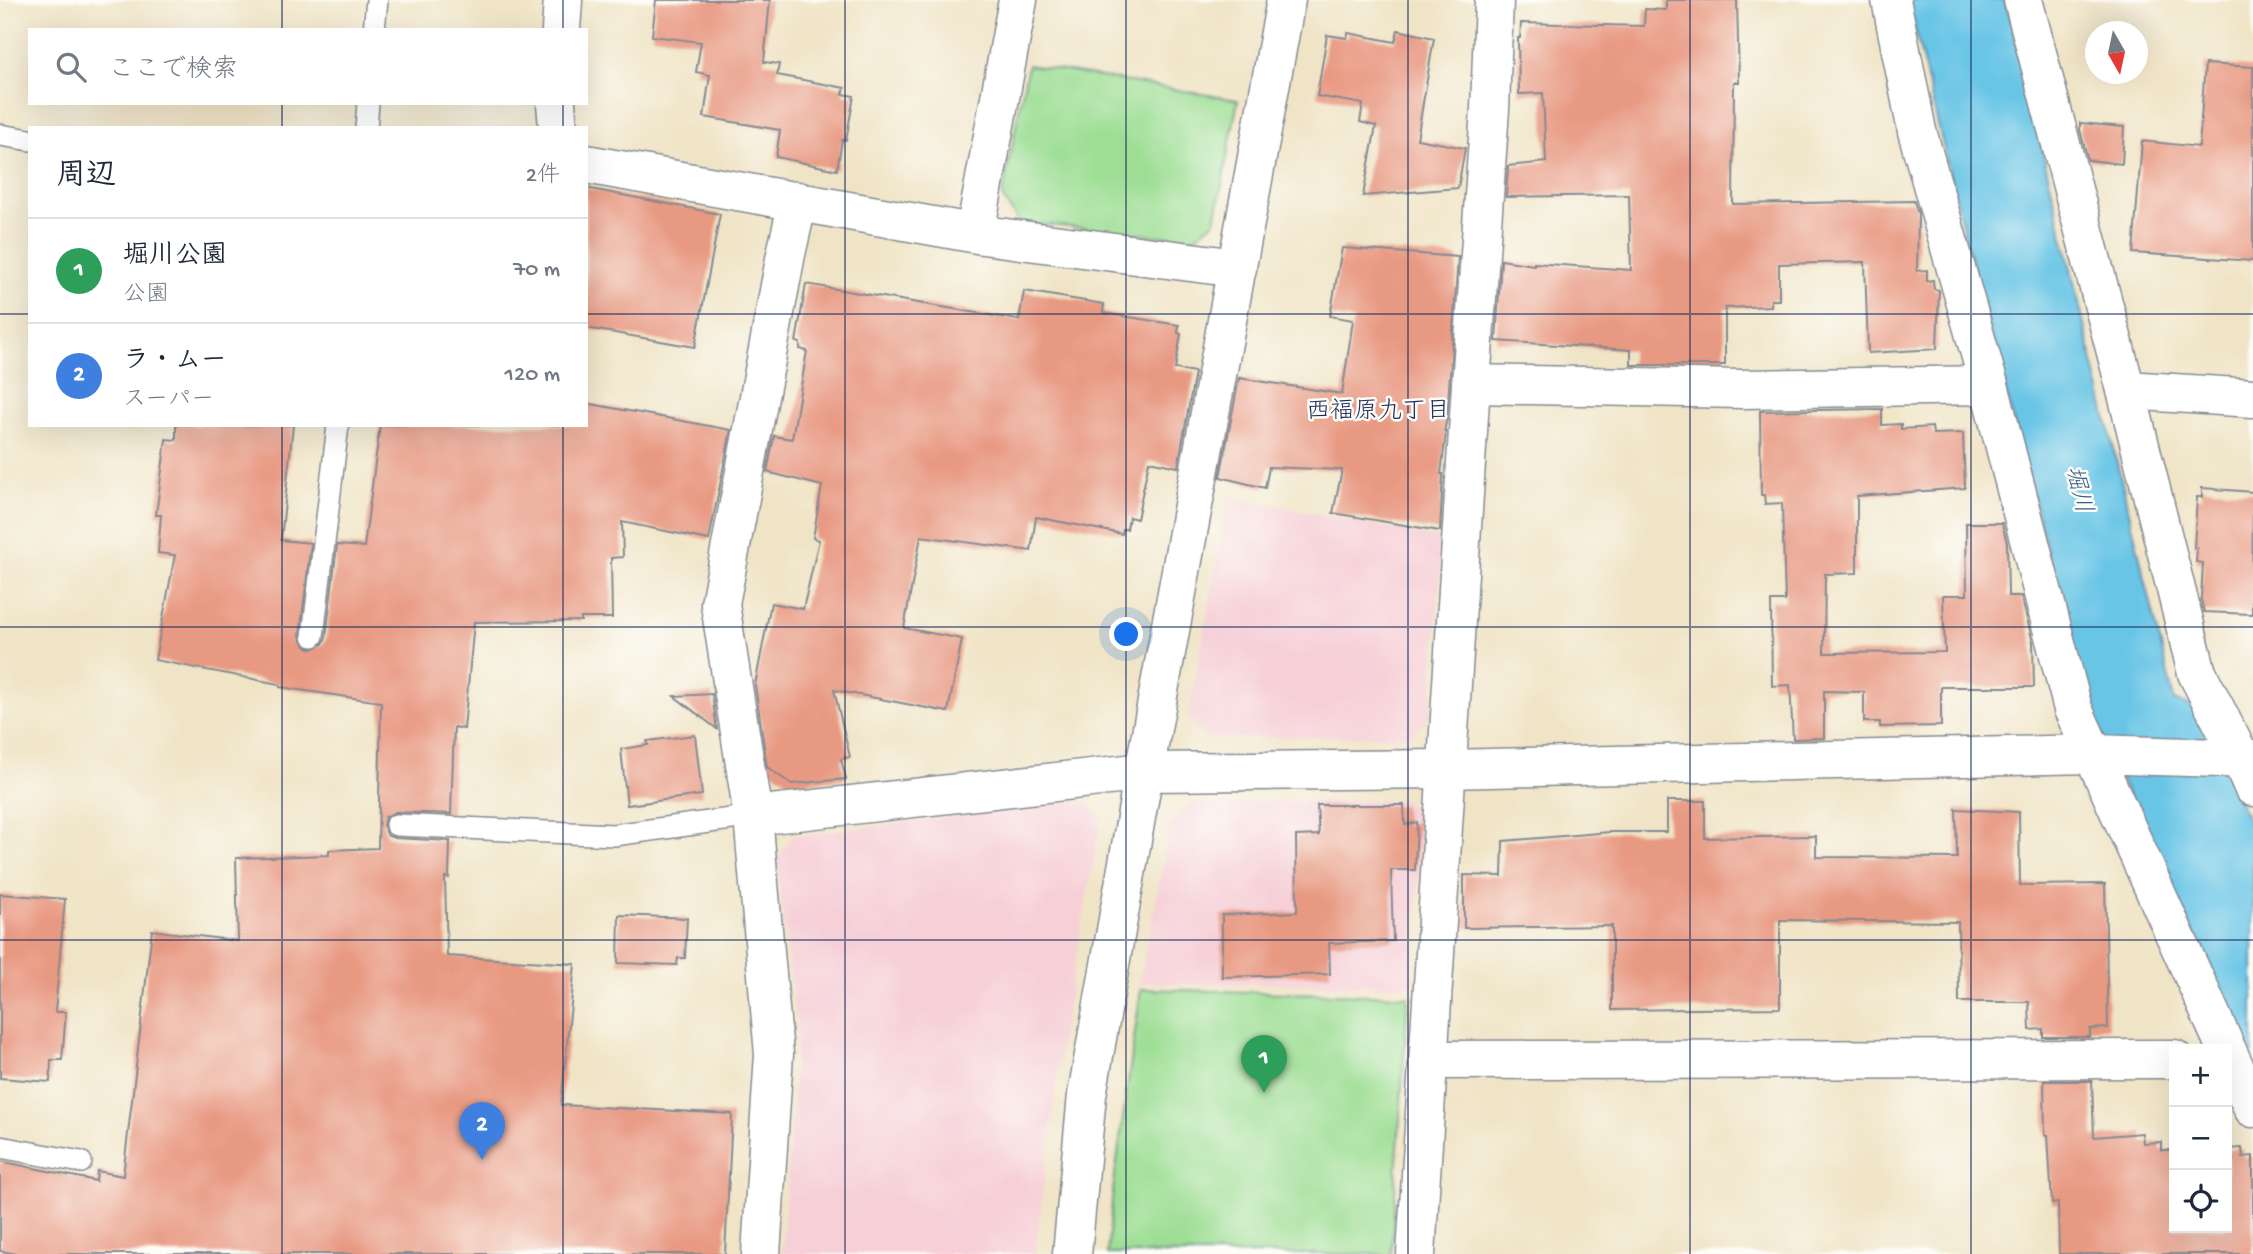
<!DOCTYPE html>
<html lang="ja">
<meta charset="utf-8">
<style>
:root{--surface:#fff;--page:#f2f2f3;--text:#1f2937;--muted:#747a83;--line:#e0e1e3;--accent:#1f6fb2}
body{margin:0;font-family:"Gochi Hand","Klee One",sans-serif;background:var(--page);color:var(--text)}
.controls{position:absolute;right:21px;bottom:21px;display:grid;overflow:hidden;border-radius:0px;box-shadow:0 7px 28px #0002}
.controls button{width:63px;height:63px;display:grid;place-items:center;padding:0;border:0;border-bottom:2px solid var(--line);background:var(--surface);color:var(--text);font:35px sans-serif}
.compass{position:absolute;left:2085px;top:21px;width:63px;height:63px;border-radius:50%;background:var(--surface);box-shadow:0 7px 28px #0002;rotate:171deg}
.you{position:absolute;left:1127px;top:635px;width:24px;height:24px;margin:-18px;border:5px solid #fff;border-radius:50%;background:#1a73e8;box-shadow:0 0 0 10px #1a73e833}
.badge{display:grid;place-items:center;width:46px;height:46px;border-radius:50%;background:var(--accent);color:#fff;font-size:23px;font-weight:700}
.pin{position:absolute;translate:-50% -58px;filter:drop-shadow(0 2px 4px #0008)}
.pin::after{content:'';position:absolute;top:37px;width:24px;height:21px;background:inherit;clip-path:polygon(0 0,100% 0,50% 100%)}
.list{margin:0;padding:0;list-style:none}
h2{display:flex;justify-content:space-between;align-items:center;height:91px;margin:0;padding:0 28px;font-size:30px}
h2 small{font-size:23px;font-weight:400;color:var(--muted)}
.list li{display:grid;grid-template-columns:46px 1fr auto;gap:21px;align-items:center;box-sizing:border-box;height:105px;padding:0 28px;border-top:2px solid var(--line)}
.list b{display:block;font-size:26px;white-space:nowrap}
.list p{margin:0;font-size:23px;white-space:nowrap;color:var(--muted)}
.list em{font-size:23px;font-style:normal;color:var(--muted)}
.icon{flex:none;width:38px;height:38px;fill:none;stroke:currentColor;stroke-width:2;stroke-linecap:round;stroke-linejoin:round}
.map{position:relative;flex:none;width:2253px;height:1254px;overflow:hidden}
.search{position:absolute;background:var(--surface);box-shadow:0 7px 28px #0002;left:28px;top:28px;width:560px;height:77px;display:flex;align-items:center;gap:18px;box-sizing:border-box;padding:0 24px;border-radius:0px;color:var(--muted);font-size:26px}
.panel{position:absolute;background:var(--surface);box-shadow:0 7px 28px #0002;left:28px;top:126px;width:560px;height:301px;border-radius:0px}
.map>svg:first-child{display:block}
</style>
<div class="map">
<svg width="2253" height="1254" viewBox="0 0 2253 1254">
<rect width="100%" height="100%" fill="#fdfcf7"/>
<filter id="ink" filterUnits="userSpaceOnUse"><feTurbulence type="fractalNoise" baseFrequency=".0143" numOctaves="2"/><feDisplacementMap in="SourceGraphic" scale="14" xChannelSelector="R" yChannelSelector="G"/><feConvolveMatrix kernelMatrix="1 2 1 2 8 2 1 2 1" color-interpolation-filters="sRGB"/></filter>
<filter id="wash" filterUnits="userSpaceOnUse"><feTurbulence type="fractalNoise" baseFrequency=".00686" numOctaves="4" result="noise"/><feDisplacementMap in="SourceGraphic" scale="28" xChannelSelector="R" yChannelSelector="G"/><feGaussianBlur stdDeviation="1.57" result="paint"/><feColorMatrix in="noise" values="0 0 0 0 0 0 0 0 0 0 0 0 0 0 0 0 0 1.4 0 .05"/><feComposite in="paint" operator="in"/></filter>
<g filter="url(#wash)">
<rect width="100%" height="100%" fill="#f0e4c6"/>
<g fill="#f6cfd7">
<path d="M1229 496 1442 539 1431 714 1411 736 1206 738 1188 718Z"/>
<path d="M1086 800 1101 818 1062 1035 1035 1254H782L797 1032 776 861 793 836Z"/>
<path d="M1404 800 1422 817 1412 985 1139 983 1171 823 1192 803Z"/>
</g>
<g fill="#9dde94" stroke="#5c8679" stroke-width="2">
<path d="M1028 65 1238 100 1215 221 1192 239 1019 222 1002 197Z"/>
<path d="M1141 989 1408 996 1391 1254H1107L1113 1190Z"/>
</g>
<path fill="#68c5e6" stroke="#427aa2" stroke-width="2" d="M1908 0H2004L2011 20 2174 700 2198 709 2253 833V1055L2141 824 2089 709 1967 245Z"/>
<g id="blocks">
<g fill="#e89982">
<path d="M656 0H770L764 62 779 64 777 75 845 88 843 94 854 96 846 140H842L837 170 776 157 780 130 704 117 710 75 696 72 701 42 652 36Z"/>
<path d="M1666 0H1737L1739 82H1734L1733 204 1914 201 1918 214 1917 271 1927 270V281L1933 280 1934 289 1939 290 1937 349 1868 353 1865 262 1779 264V300H1771V306L1725 308V365H1631V350L1496 341 1501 260 1534 265V263L1631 270 1629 195 1506 197 1508 166 1546 162 1543 93 1519 94 1518 38H1520L1521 23 1644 26 1645 9 1666 10Z"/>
<path d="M1398 30 1434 38 1417 139 1465 148 1458 188 1363 196 1376 126 1360 122 1363 104 1317 96 1327 35 1347 38 1348 33 1395 42Z"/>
<path d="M2205 64 2253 67V261L2133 253 2142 141 2199 147Z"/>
<path d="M2080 123 2124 127 2122 164 2088 160 2080 130Z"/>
<path d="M586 188 720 214 695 347 586 328Z"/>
<path d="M1342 248 1458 257 1447 418 1444 432H1446L1441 474H1443L1440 531 1333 513 1342 470 1269 467 1265 488 1220 477 1239 378 1342 394 1353 320 1330 316Z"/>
<path d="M806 284 1019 320 1024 291 1104 304 1103 313 1179 325 1178 333 1181 334 1175 369 1195 372 1178 467 1149 461 1137 519 1129 517 1127 529H1123L1122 534 1036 517 1031 551 921 536 904 628 962 639 948 712 834 690 850 757 841 759 846 779 791 784 767 767 755 685 771 603 803 609 819 540 813 538 822 486 767 472 774 436 792 439 807 351 800 349V343L796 342Z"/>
<path d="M586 403 731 430 709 540 622 522 623 557 611 558 612 618H581V621L474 622 464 729 454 727 451 814 396 812 385 817 383 825 388 836 395 838 450 841 449 878 445 877 447 956 575 964 561 1105 732 1114 725 1254H18L0 1251V1161L96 1181 97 1171 123 1176 152 930 238 941 236 858 329 855V850L378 848 381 702 280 687 279 684 155 660 175 555 158 553 161 515H156L166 439 176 440V425H293L281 540 311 543 300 635 305 646 312 649 323 644 326 638 337 545 364 547 380 425H586Z"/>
<path d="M1882 409V425L1901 424V429L1932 427 1933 434 1963 433 1965 488 1857 496V573L1825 574 1824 653 1945 652 1943 595H1967L1966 523H2002L2007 543 2008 596H2021L2033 642 2034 687H1941V726L1880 727V722H1864V692L1824 691V738L1793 739 1790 685 1772 686 1771 601H1785L1782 503 1765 504 1764 495H1761L1760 411Z"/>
<path d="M2202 488 2253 492 2252 614 2204 612 2201 599 2203 563 2196 562 2197 548H2194L2197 497H2202Z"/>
<path d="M712 694 717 729 674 696Z"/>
<path d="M695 735 702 795 627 805 621 749 648 745 647 741Z"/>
<path d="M1667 801H1705V838L1816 836V857L1957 858 1956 809 2019 812 2020 885 2105 884 2108 1028 2090 1029V1037H2043V1029L2030 1030 2029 1002H1959L1958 922 1780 920V1008L1612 1010V926L1464 928V875L1502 876 1503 841 1610 832H1667Z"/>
<path d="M1317 805H1404L1405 825 1417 822 1415 870H1391L1393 941 1329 943 1330 974 1222 977V915L1297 912 1296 836 1319 835Z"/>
<path d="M0 894 65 899 55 1012H66L62 1060H51L50 1082 0 1078Z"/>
<path d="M619 915 687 918 685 958H678L677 965 618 963Z"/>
<path d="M2044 1081H2092L2094 1137 2142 1133 2143 1143 2161 1142V1150H2174V1228H2227V1149L2242 1148 2243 1157 2253 1156V1254H2059L2058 1203 2052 1204 2048 1135H2045Z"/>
</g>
</g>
</g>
<g filter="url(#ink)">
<use href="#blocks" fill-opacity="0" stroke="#868a92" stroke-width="2"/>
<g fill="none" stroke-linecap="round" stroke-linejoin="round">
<defs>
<g id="service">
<path d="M374 30 377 0"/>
<path d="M366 128 368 103"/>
<path d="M0 135 30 140"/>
<path d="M313 636 338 425"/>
<path d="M396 825 614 835 753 816"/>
<path d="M0 1147 81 1162"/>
</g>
<g id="minor">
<path d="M1891 0 1917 131 1989 385 2073 709 2253 1108"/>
<path d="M2023 0 2126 390 2197 673 2241 759 2253 787"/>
<path d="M561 30 563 0"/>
<path d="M556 103 558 128"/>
<path d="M586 164 983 235 1237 268"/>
<path d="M975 233 1018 0"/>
<path d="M1471 384 1742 389 1989 385"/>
<path d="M2126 390 2253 398"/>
<path d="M1430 1060 2174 1059"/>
<path d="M761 1254 774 1054 753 816 720 604 786 254 798 201"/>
<path d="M1416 1254 1471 384 1490 109 1494 0"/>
</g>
<g id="tertiary">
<path d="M753 816 1144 772 1446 769 2093 754 2253 759"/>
<path d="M1072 1254 1087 1095 1144 772 1286 0"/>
</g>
</defs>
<use href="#service" stroke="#868a92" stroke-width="24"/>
<use href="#minor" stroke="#868a92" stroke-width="41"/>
<use href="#tertiary" stroke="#868a92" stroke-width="41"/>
<use href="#service" stroke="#fff" stroke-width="21"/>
<use href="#minor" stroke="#fff" stroke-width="38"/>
<use href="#tertiary" stroke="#fff" stroke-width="38"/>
</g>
</g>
<path fill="none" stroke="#1b2f5e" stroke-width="2" stroke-opacity="0.55" d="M282 0V30M563 0V30M845 0V1254M1126 0V1254M1408 0V1254M1690 0V1254M1971 0V1254M282 103V128M563 103V128M0 314H30M586 314H2253M282 425V1254M563 425V1254M0 627H2253M0 940H2253"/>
<g text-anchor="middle" stroke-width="5" stroke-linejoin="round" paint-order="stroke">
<g font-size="24" fill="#1b2f5e" stroke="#fdfcf7">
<text x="1378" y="417">西福原九丁目</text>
</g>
<g font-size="24" font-style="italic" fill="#325c87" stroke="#fdfcf7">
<text transform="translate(2080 489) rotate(76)" y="8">堀川</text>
</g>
</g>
</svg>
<div class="controls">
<button>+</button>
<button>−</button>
<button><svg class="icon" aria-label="locate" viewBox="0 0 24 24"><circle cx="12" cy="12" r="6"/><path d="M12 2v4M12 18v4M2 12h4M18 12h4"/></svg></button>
</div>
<svg class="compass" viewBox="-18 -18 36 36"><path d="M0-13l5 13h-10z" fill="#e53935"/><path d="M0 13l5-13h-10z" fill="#747a83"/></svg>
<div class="you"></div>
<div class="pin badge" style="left:1264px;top:1093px;background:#2e9e5b">1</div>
<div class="pin badge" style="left:482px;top:1160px;background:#3f7fe0">2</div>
<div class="search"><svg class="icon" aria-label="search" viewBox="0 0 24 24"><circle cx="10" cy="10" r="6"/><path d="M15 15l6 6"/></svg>ここで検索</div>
<section class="panel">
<h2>周辺<small>2件</small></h2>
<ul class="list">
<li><span class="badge" style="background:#2e9e5b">1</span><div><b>堀川公園</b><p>公園</p></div><em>70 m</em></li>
<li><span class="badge" style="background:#3f7fe0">2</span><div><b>ラ・ムー</b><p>スーパー</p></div><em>120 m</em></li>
</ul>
</section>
</div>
